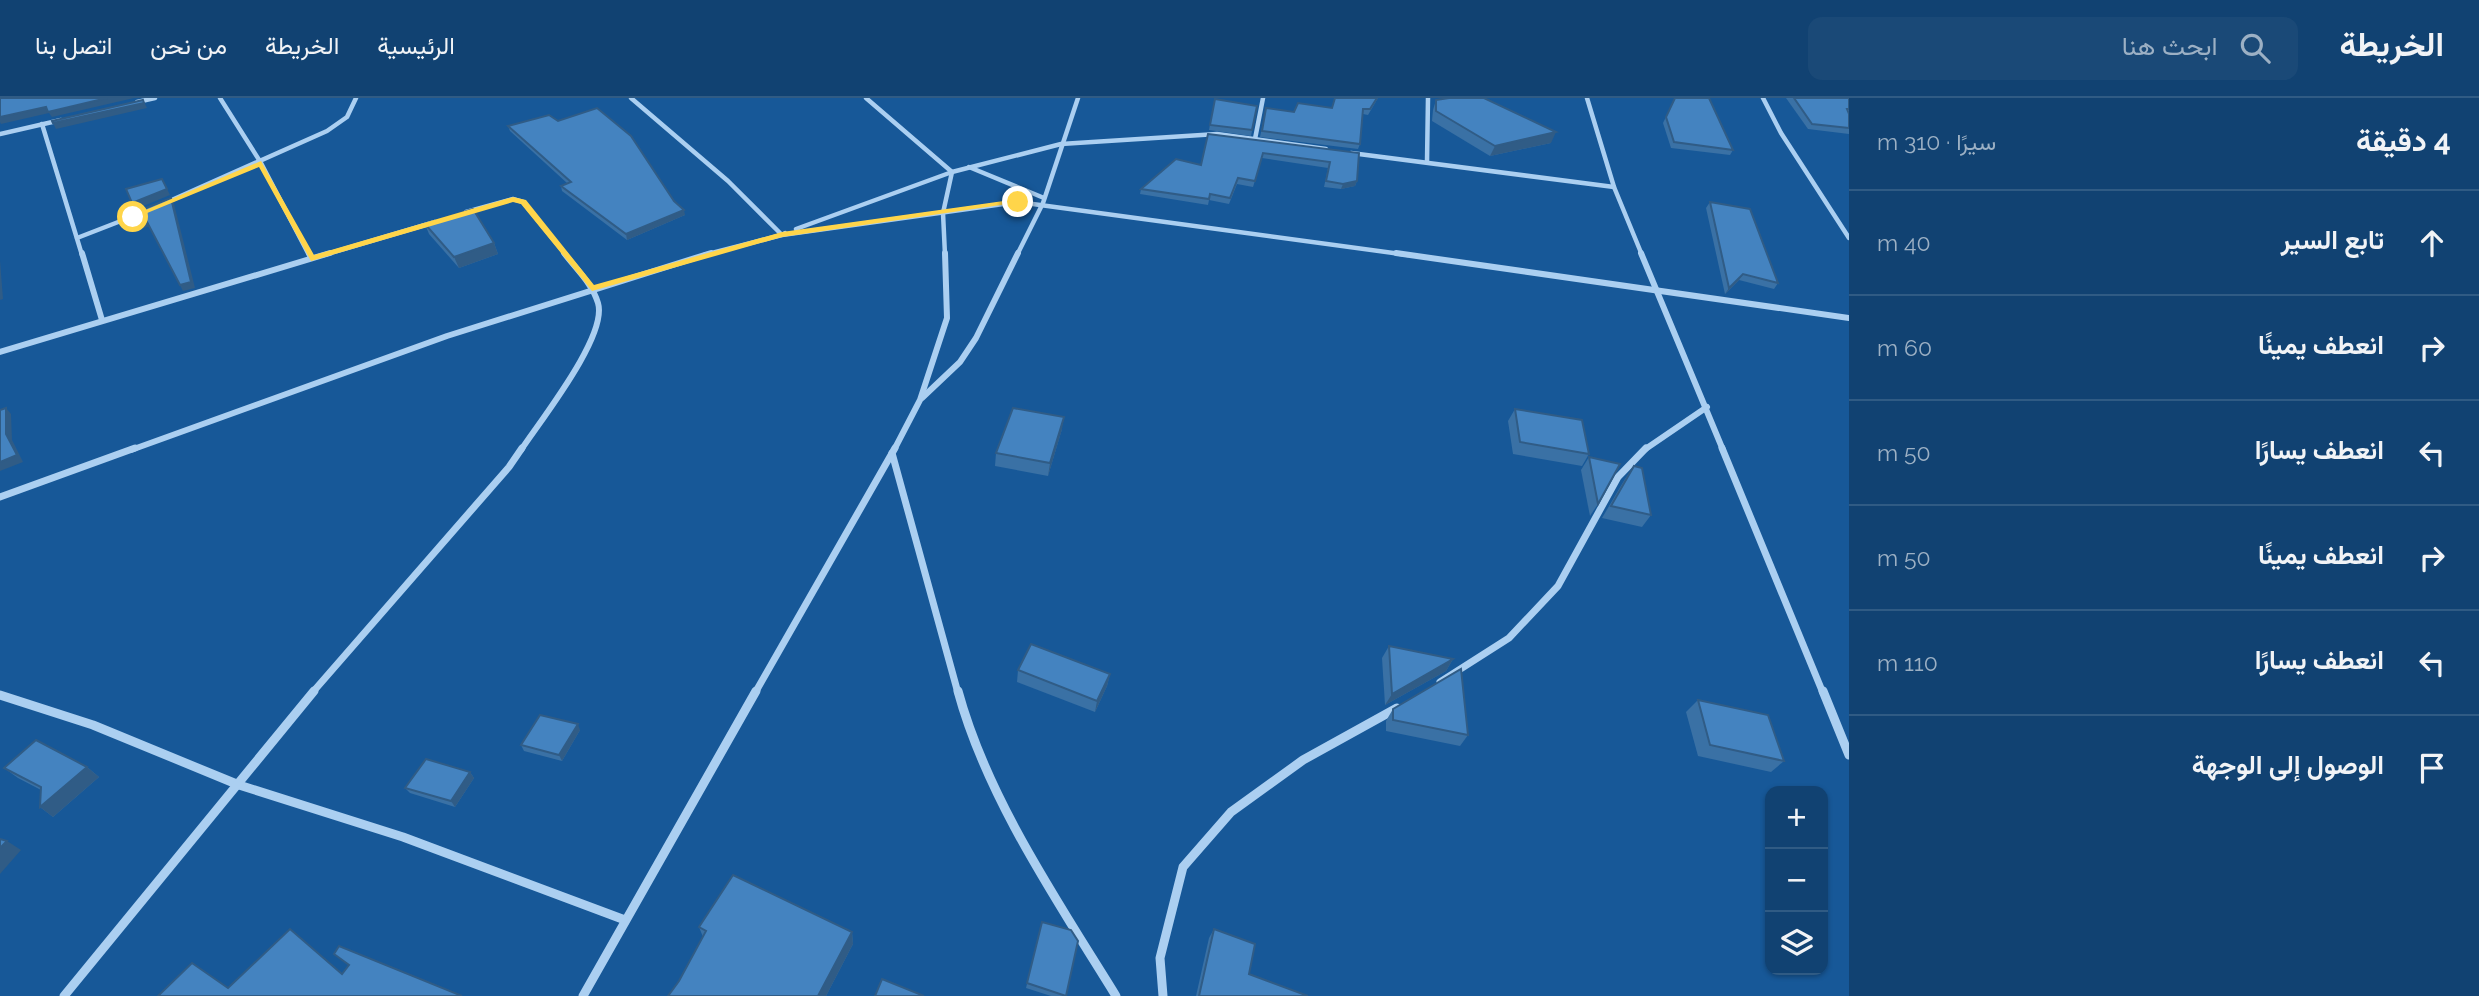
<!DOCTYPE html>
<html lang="ar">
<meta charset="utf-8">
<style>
:root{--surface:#114272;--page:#1a4977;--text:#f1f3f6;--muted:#9cb0c4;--line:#305b84}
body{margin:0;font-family:Raleway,Vazirmatn,sans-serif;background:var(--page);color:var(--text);direction:rtl}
.controls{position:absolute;right:21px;bottom:21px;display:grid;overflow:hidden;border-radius:14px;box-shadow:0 2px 5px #0004}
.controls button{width:63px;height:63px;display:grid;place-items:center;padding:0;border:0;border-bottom:2px solid var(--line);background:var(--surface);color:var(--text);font:35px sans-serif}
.stop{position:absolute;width:21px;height:21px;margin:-16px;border:5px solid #ffd54a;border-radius:50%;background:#fff}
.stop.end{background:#ffd54a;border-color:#fff;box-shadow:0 2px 7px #0008}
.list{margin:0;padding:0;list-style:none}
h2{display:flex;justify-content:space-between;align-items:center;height:91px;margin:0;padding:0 28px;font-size:30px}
h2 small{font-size:23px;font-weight:400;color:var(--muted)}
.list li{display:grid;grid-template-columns:46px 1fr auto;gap:21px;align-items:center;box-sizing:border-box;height:105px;padding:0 28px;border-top:2px solid var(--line)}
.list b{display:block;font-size:26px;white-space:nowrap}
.list em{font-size:23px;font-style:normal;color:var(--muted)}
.icon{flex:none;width:38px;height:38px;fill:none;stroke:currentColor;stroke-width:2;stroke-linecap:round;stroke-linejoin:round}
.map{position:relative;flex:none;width:1849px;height:898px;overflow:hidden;direction:ltr}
header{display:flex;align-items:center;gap:42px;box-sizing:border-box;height:98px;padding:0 35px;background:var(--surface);border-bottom:2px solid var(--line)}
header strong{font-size:33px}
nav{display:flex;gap:38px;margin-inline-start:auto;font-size:24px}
.search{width:490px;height:63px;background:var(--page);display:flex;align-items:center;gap:18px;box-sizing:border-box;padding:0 24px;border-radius:14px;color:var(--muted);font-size:26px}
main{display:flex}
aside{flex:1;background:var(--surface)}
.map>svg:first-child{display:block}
</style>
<header>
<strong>الخريطة</strong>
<div class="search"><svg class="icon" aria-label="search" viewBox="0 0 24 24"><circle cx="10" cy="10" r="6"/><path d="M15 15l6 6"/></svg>ابحث هنا</div>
<nav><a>الرئيسية</a><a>الخريطة</a><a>من نحن</a><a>اتصل بنا</a></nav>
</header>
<main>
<aside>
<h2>4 دقيقة<small>سيرًا · 310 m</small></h2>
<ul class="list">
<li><svg class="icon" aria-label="ahead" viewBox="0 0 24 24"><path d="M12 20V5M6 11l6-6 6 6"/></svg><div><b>تابع السير</b></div><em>40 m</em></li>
<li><svg class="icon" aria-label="right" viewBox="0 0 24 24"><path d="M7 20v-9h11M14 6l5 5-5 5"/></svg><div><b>انعطف يمينًا</b></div><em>60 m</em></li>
<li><svg class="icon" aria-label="left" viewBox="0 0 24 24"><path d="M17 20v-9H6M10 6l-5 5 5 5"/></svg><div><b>انعطف يسارًا</b></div><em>50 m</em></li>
<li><svg class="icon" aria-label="right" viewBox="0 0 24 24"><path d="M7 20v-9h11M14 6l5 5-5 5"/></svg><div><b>انعطف يمينًا</b></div><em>50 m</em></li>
<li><svg class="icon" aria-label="left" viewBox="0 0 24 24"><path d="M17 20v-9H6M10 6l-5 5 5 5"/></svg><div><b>انعطف يسارًا</b></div><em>110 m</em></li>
<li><svg class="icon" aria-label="arrive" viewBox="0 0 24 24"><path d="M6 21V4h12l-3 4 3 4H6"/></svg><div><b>الوصول إلى الوجهة</b></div></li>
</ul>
</aside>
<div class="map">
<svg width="1849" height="898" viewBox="0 0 1849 898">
<rect width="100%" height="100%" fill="#175898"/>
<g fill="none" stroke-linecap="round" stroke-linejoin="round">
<g stroke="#abcff1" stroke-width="4.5">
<path d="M220 0 261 65 309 157"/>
<path d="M631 0 728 83 782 137 785 135"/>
<path d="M866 0 952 74 943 115 945 157"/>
<path d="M1587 0 1614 89 1642 157"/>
<path d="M1763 0 1781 35 1849 140"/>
<path d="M137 4 155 0"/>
<path d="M42 26 82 157"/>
<path d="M0 36 61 22"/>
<path d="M1255 41 1263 0"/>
<path d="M1351 55 1614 89"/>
<path d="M1427 64 1428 0"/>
<path d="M969 69 1044 100"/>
<path d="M165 105 327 33 347 19 356 0"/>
<path d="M466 114 513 101 523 104 566 157"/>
<path d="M796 131 952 74 1061 46 1217 36 1326 51"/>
<path d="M77 140 144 114"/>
<path d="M324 157 435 124"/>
<path d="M704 157 782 137 1018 104 1408 157"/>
<path d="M1017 157 1043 105 1078 0"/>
</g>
<g stroke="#abcff1" stroke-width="6">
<path d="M82 155 102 222"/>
<path d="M309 155 311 160"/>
<path d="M1396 155 1849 220"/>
<path d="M1641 155 1723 352"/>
<path d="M0 254 330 155"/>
<path d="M922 300 960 264 976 240 1018 155"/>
<path d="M131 352 447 238 711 155"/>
<path d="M521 352C540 323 608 238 598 205 592 185 576 171 564 155"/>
<path d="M894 352 920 302 947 220 945 155"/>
<path d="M1644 352 1707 309"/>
</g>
<g stroke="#abcff1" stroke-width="7">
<path d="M1722 350 1823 595"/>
<path d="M892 355 958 595"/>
<path d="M0 399 135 350"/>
<path d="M1440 584 1509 540 1558 488 1618 379 1646 350"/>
<path d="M312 595 509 369 522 350"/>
<path d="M755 595 895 350"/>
</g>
<g stroke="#abcff1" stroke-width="9">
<path d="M958 593C987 700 1058 804 1116 898"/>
<path d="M1823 593 1849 657"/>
<path d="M0 597 93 627 239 687 403 739 625 822"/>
<path d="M64 898 314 593"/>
<path d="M583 898 756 593"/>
<path d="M1163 898 1160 860 1183 769 1231 714 1303 662 1397 610"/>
</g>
</g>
<g fill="#3a71a5">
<path d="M1378 0 1368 17 1363 16 1360 46 1358 51 1260 39 1266 10 1294 14 1332 10Z"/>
<path d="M1675 0 1733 52 1730 57 1671 50 1663 25Z"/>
<path d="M1786 0H1849V36L1808 31Z"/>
<path d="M1215 1 1257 8 1251 38 1209 32Z"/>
<path d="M1436 2 1551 45 1490 58 1432 23 1433 12Z"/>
<path d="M508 28 674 103 685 117 627 142 562 93 561 88 567 85 510 33Z"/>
<path d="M1208 36 1359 55 1357 83 1355 88 1341 91 1324 89 1328 70 1262 60 1253 89 1237 86 1229 106 1209 102 1208 107 1140 96 1141 91 1201 67Z"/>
<path d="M1710 104 1778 185 1774 191 1739 182 1725 196 1706 110Z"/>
<path d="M425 126 494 145 498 156 459 170 429 136Z"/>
<path d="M1515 311 1589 356 1582 368 1513 356 1508 323Z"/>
<path d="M1062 331 1048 378 995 368 996 355Z"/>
<path d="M1589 359 1598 406 1590 418 1581 372Z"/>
<path d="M1634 368 1651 417 1642 429 1602 420 1625 381Z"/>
<path d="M1389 548 1453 561 1446 573 1385 607 1382 560Z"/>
<path d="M1018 572 1110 576 1107 588 1095 614 1017 584Z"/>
<path d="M1698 602 1784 663 1771 674 1698 658 1686 614Z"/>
<path d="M1393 611 1468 637 1460 648 1386 633V623Z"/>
<path d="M580 632 562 663 524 653 521 647Z"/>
<path d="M87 669 99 679 53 719 40 709 41 692 18 680 4 670Z"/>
<path d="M470 674 474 680 455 709 410 695 405 690Z"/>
<path d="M1042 824 1066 898H1051L1026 890Z"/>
<path d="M699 829 852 834 853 846 826 898H668L679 883 703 839Z"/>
<path d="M1214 831 1249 876 1308 898H1196L1209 840Z"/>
</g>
<g fill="#305c86">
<path d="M107 0H134L52 19 49 15 1 26 0 24V19L46 9Z"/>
<path d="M143 2 147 10 56 31 53 25Z"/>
<path d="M1556 34 1551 45 1490 58 1495 48Z"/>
<path d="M162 81 170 97 136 111 132 105Z"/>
<path d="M1357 83 1355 88 1341 91 1343 86Z"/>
<path d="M171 100 174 106 195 190 183 193 180 187Z"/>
<path d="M684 112 685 117 627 142 626 136Z"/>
<path d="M146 122 150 128 144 130 141 124Z"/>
<path d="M494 145 498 156 459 170 454 159Z"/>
<path d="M0 162 3 201 0 202Z"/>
<path d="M1743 176 1739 182 1725 196 1729 190Z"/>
<path d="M6 310 11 316 12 342 23 364 0 373V364L6 336Z"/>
<path d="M1064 319 1062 331 1048 378 1050 365Z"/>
<path d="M1453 561 1446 573 1385 607 1392 596Z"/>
<path d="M1110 576 1107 588 1095 614 1097 603Z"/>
<path d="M578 626 580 632 562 663 559 657Z"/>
<path d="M87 669 99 679 53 719 40 709Z"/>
<path d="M470 674 474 680 455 709 451 703Z"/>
<path d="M7 743 21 752 0 776V750Z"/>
<path d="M852 834 853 846 826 898H818Z"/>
</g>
<g fill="#4483c0" stroke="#305c86" stroke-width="2">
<path d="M0 0H107L48 14 46 9 0 19Z"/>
<path d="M1335 0H1377L1370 11H1363L1360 46 1262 33 1266 10 1294 14 1298 5 1332 10Z"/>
<path d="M1449 0H1484L1556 34 1495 48 1436 13V2Z"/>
<path d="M1675 0H1709L1733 52 1674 44 1666 19Z"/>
<path d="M1794 0H1849V11H1847L1849 16V30L1812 26Z"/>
<path d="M1215 1 1257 8 1252 32 1210 27Z"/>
<path d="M143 2 144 5 53 25 52 23Z"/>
<path d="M597 10 631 38 674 103 684 112 626 136 561 88 571 84 508 28 549 17 558 23Z"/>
<path d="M1208 36 1359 55 1357 83 1343 86 1326 83 1330 64 1263 55 1255 83 1238 80 1230 100 1210 96 1209 101 1141 91 1176 61 1201 67Z"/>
<path d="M162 81 167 91 132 105 126 91Z"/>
<path d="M171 100 191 184 180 187 146 122 141 124 136 114Z"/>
<path d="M1710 104 1750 111 1778 185 1743 176 1729 190Z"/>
<path d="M473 111 494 145 454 159 425 126Z"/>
<path d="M6 310V336L17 357 0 364V312Z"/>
<path d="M1013 310 1064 319 1050 365 996 355Z"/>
<path d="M1515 311 1582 322 1589 356 1520 344Z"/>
<path d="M1589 359 1620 366 1598 406Z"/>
<path d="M1634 368 1642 370 1651 417 1611 408Z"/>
<path d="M1031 546 1110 576 1097 603 1018 572Z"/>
<path d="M1389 548 1453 561 1392 596Z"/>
<path d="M1461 571 1468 637 1393 622V611Z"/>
<path d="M1698 602 1768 617 1784 663 1710 647Z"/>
<path d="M540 617 578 626 559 657 521 647Z"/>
<path d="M36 642 87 669 40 709 41 689 4 670Z"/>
<path d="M426 661 470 674 451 703 405 690Z"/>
<path d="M0 741 7 743 0 750Z"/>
<path d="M733 777 852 834 818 898H668L679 883 706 833 699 829Z"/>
<path d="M1042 824 1071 832 1078 843 1066 898 1027 885Z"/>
<path d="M290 831 342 876 349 867 334 856 339 848 462 898H158L192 865 228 890Z"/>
<path d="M1214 831 1255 846 1249 876 1308 898H1199Z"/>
<path d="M882 881 924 898H875Z"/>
</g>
<path fill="#ffd54a" d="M261 63 314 157 513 99 526 102 594 187 782 134 1018 101 1022 104 782 139 592 193 521 106 513 104 311 163 259 69 135 120 129 119Z"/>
</svg>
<div class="controls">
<button>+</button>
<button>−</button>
<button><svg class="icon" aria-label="layers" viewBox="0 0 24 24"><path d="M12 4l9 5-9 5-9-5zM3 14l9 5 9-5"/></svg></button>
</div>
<div class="stop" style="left:133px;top:119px"></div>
<div class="stop end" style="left:1018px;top:104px"></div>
</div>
</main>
